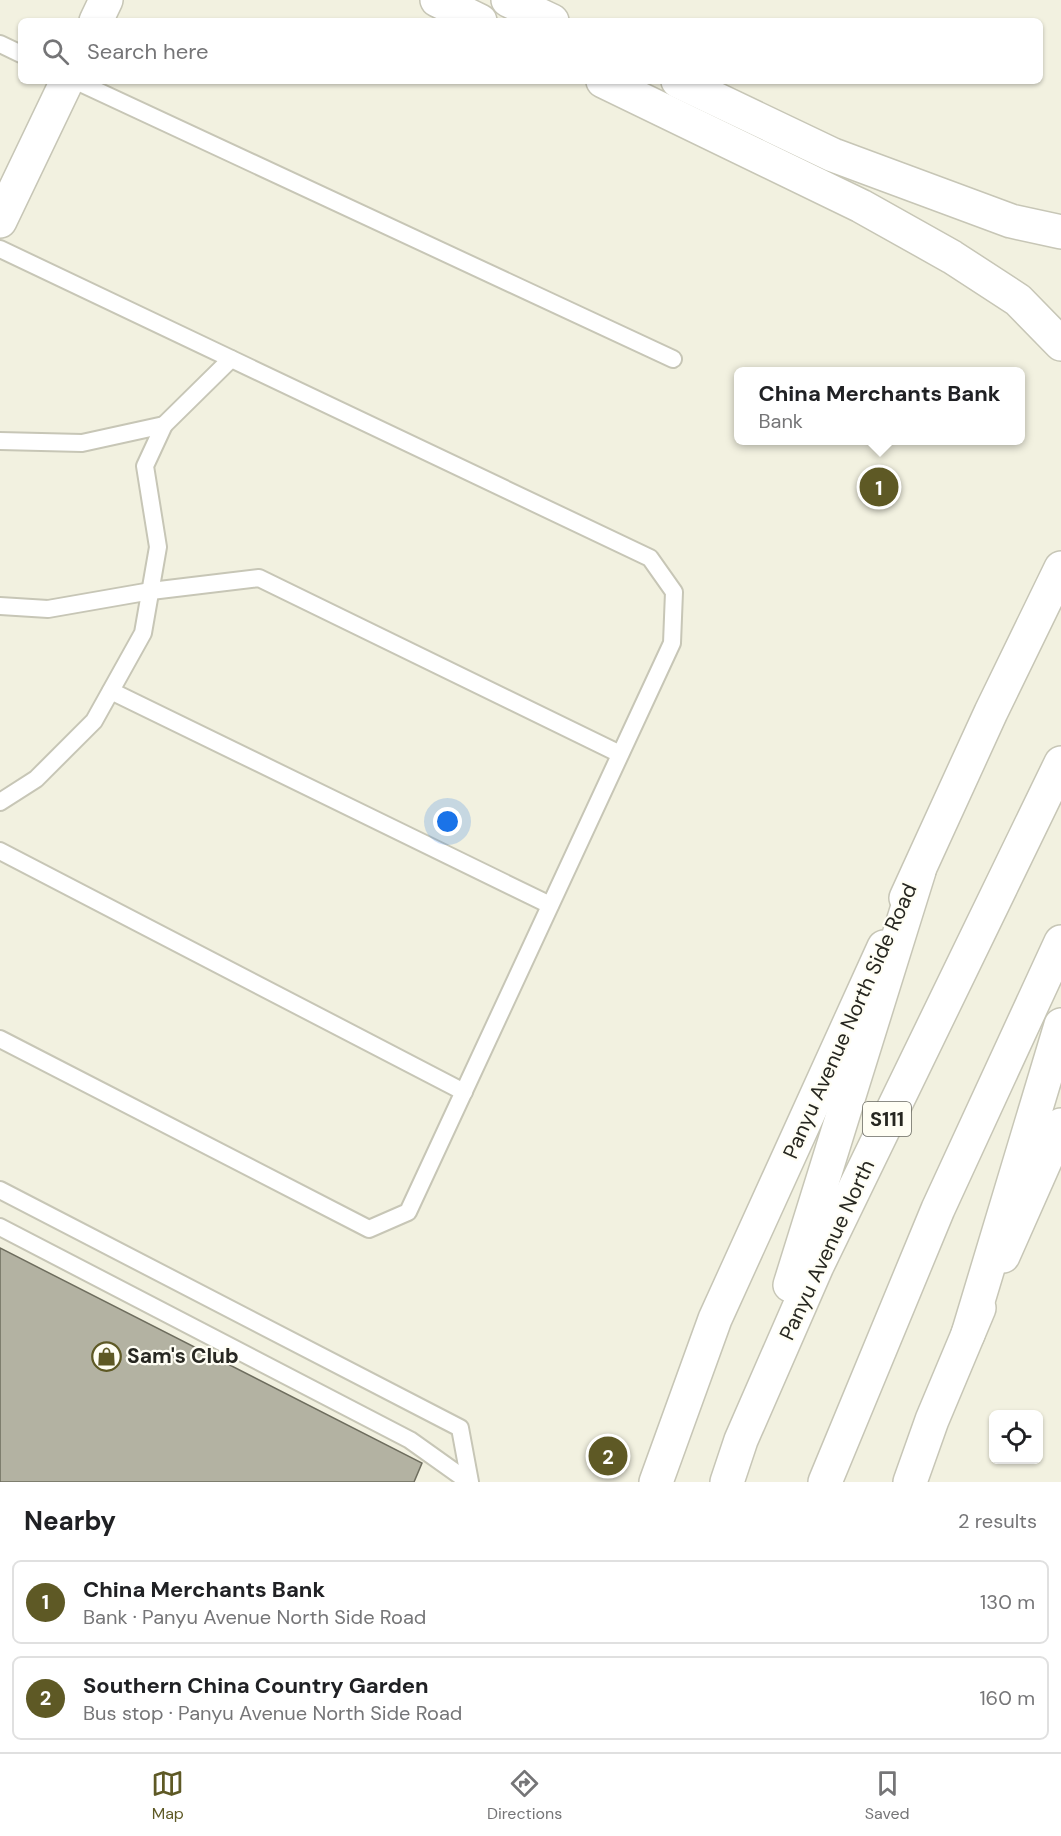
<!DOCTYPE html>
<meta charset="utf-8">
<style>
:root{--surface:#fff;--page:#f6f6f6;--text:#202124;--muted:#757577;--line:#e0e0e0;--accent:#5e5925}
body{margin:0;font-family:"DM Sans",sans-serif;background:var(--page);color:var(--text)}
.controls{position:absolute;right:18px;bottom:18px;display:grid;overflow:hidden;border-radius:9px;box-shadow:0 2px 4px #0004}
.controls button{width:54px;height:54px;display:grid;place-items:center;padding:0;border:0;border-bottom:2px solid var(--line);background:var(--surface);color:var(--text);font:30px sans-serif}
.you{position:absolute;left:448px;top:822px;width:21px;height:21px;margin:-15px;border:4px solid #fff;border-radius:50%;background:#1a73e8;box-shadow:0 0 0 9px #1a73e833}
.badge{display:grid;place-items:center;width:39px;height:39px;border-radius:50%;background:var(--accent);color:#fff;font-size:20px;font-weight:700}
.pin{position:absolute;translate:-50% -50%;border:3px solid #fff;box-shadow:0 2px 6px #0006}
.popup{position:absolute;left:734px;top:367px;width:291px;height:78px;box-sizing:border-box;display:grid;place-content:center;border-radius:9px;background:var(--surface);filter:drop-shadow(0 2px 4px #0005);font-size:20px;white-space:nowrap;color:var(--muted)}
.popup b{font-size:22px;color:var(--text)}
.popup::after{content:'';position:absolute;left:50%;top:100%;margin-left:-12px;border:12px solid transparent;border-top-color:var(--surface)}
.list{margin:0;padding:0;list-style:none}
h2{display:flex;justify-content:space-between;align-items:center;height:78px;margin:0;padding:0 24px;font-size:26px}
h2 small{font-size:20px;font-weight:400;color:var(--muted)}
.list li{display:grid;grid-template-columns:39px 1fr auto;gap:18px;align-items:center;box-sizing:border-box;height:84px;margin:0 12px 12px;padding:0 12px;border:2px solid var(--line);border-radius:9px}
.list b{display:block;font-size:22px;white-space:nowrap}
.list p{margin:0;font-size:20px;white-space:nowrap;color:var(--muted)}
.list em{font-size:20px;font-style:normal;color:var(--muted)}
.icon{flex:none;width:33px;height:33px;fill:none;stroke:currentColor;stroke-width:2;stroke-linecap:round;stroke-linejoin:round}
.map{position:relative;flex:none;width:1061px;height:1482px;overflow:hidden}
.search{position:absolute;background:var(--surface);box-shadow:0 2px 4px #0004;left:18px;right:18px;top:18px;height:66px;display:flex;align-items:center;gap:15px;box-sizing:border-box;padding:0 21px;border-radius:9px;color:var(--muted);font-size:22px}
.sheet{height:270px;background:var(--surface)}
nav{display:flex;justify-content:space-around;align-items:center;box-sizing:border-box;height:84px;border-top:2px solid var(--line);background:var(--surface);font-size:16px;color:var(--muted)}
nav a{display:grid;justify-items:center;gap:3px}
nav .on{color:var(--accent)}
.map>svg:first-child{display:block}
</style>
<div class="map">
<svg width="1061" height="1482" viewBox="0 0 1061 1482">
<rect width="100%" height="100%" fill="#f2f1e0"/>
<path fill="#b3b2a2" stroke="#6e6d5e" stroke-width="1.5" d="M0 1248 422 1463 414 1482H0Z"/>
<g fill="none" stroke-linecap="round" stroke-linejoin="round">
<defs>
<g id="service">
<path d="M0 44 21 54"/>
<path d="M76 81 673 359"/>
<path d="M0 249 650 558 674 592 672 643 408 1212 369 1229 0 1039"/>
<path d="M0 441 82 443 164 425"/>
<path d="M0 606 48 609 151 591 259 578 620 754"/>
<path d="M111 691 550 905"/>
<path d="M0 802 36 779 94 721 143 633 158 547 145 466 164 425 231 359"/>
<path d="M0 851 464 1092"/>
<path d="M0 1190 460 1428 470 1482"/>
<path d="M0 1227 410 1440 469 1482"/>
</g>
<g id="minor">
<path d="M437 0 480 21"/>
<path d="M508 0 552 21"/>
<path d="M96 21 106 0"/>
<path d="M603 81 861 206 952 257 1018 300 1061 344"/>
<path d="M678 81 833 155 1011 221 1061 232"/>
<path d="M0 221 67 81"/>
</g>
<g id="primary">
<path d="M906 898 991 712 1061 568"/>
<path d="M1003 1256 1061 1125"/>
<path d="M656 1482 715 1319 884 947"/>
<path d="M910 1482 932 1420 979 1308"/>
</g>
<g id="trunk">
<path d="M790 1285 919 871"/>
<path d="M968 1334 1061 1025"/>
<path d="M727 1482 741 1440 817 1266 1061 763"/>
<path d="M825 1482 938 1209 1061 942"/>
</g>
</defs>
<use href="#service" stroke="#c7c6b6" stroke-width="20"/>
<use href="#minor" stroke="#c7c6b6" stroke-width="36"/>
<use href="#primary" stroke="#c7c6b6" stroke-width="36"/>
<use href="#trunk" stroke="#c7c6b6" stroke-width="36"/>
<use href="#service" stroke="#fff" stroke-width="16"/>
<use href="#minor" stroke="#fff" stroke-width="33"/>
<use href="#primary" stroke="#fff" stroke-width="33"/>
<use href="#trunk" stroke="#fff" stroke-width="33"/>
</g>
<defs>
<symbol id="shop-ring" viewBox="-11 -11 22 22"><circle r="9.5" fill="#fffef4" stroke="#5e5925" stroke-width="1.5"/><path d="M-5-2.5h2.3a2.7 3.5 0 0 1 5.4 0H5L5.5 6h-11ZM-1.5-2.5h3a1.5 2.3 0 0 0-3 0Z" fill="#5e5925"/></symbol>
</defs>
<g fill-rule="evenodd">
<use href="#shop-ring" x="90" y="1340" width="33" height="33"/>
</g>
<g text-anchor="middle" stroke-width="4.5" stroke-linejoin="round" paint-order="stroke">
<rect fill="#fffef4" stroke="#686860" stroke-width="1.5" x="863" y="1102" width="48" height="34" rx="4.5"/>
<g font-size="20" font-weight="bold" fill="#272721">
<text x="887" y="1126">S111</text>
</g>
<g font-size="21" fill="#272721" stroke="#fffef4">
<text transform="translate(850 1021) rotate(-66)" y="7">Panyu Avenue North Side Road</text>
<text transform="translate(827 1250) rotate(-65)" y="7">Panyu Avenue North</text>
</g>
<g font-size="21" font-weight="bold" fill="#272721" stroke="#fffef4" text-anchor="start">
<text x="127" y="1363">Sam's Club</text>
</g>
</g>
</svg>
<div class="controls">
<button><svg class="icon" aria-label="locate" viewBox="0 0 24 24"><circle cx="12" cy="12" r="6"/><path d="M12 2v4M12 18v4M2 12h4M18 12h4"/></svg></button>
</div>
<div class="you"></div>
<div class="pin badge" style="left:879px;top:487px">1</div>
<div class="popup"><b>China Merchants Bank</b>Bank</div>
<div class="pin badge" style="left:608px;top:1456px">2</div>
<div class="search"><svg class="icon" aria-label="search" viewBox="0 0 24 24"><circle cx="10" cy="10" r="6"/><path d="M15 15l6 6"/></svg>Search here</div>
</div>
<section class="sheet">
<h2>Nearby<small>2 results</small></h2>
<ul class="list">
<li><span class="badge">1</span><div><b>China Merchants Bank</b><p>Bank · Panyu Avenue North Side Road</p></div><em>130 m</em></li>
<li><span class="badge">2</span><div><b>Southern China Country Garden</b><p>Bus stop · Panyu Avenue North Side Road</p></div><em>160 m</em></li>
</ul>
</section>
<nav>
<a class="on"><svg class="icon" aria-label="map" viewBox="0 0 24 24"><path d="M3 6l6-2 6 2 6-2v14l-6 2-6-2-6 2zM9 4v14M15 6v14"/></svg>Map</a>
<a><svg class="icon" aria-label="directions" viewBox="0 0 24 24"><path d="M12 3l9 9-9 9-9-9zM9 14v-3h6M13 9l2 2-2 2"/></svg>Directions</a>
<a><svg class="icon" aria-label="saved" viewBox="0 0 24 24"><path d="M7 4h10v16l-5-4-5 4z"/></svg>Saved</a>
</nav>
